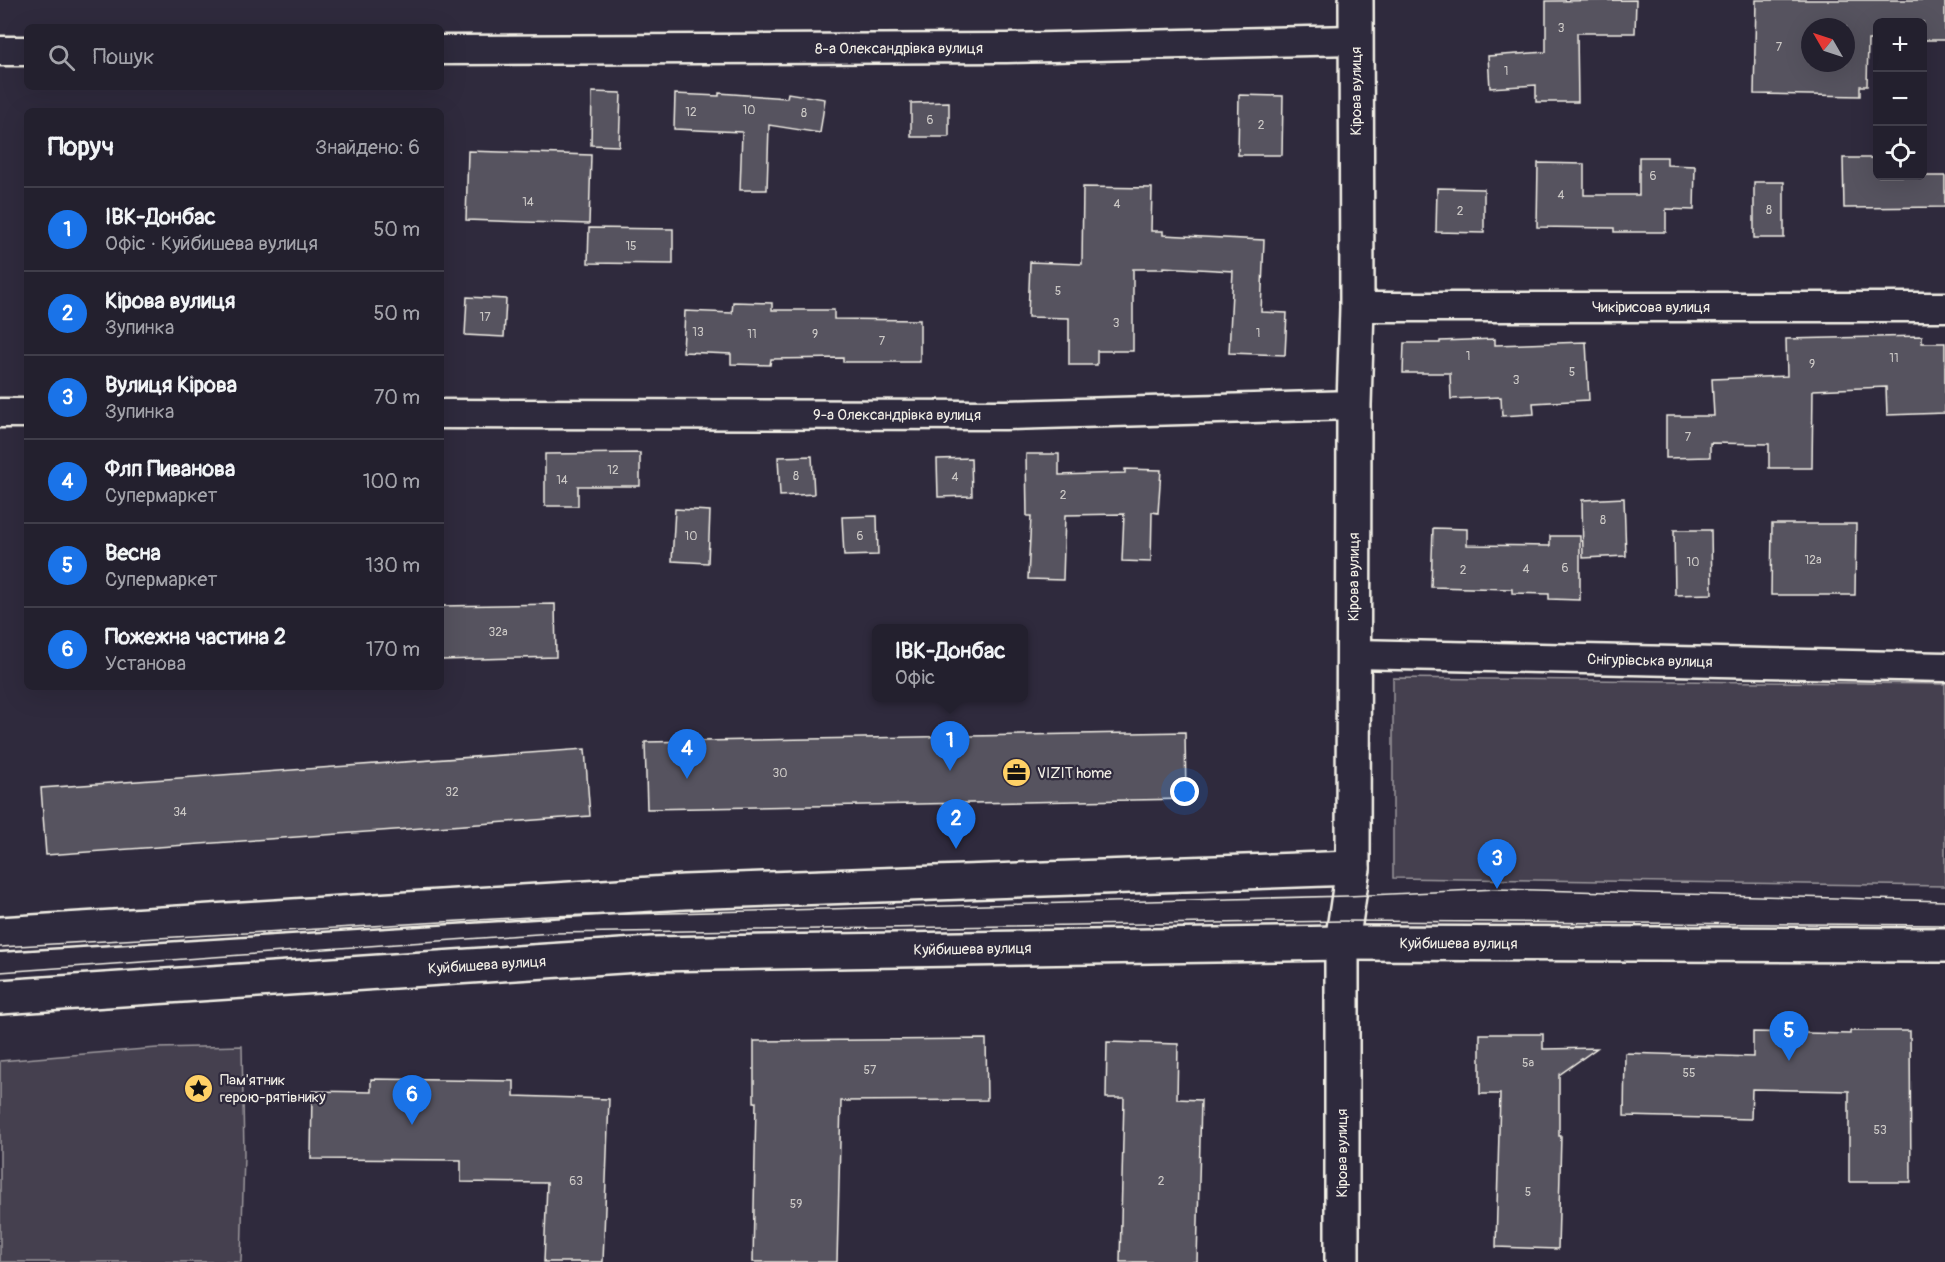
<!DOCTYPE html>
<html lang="uk">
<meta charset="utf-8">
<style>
:root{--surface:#23202e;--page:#2f2d3a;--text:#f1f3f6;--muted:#a3a3aa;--line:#403e4a;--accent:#1a73e8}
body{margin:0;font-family:Pangolin,sans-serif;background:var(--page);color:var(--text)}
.controls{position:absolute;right:18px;top:18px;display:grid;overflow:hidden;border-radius:9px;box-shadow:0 6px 24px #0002}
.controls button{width:54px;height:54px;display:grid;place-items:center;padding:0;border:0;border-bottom:2px solid var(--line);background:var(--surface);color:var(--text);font:30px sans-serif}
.compass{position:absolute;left:1801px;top:18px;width:54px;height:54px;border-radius:50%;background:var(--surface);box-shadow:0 6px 24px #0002;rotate:309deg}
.you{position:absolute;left:1185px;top:792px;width:21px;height:21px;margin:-15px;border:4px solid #fff;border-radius:50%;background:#1a73e8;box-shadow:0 0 0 9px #1a73e833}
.badge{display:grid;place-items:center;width:39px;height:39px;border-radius:50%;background:var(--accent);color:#fff;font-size:20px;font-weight:700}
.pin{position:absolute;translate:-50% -50px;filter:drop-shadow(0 2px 3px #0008)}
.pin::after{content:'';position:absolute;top:32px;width:21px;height:18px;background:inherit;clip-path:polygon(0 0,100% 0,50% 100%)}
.popup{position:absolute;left:872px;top:624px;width:156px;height:78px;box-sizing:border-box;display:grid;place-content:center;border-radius:9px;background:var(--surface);filter:drop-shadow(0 2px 4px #0005);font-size:20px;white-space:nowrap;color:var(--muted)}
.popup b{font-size:22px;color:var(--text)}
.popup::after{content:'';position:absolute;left:50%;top:100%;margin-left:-12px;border:12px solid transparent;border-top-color:var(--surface)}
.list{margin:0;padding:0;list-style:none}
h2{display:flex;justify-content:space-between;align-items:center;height:78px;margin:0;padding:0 24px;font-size:26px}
h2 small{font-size:20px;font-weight:400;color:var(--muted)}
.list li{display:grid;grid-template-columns:39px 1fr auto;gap:18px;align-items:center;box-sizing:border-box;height:84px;padding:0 24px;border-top:2px solid var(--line)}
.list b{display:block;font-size:22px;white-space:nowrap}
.list p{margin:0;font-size:20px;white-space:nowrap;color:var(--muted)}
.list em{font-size:20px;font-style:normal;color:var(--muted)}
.icon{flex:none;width:33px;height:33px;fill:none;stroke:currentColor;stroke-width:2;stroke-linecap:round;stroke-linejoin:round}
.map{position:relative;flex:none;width:1945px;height:1262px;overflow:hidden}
.search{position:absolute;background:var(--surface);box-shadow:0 6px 24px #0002;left:24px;top:24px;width:420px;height:66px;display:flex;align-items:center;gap:15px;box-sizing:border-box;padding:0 21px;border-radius:9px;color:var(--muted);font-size:22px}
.panel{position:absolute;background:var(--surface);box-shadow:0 6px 24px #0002;left:24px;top:108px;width:420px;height:582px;border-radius:9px}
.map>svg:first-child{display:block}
</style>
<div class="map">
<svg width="1945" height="1262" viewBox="0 0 1945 1262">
<rect width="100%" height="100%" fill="#2f2a3d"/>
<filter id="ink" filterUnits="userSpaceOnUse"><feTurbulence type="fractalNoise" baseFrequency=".0167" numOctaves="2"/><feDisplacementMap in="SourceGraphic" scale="12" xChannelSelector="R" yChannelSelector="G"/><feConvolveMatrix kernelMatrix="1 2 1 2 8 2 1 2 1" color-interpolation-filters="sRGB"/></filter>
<g filter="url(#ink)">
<g fill="#454050" stroke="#9c989c" stroke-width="1.5">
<path d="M1393 678 1945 684V886L1393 878Z"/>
<path d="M242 1046 244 1154 241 1262H0V1061L157 1048Z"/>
</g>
<g fill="#56525f" stroke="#f4f1e8" stroke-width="1.5" fill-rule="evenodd">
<path d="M1636 0 1635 33H1577L1578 102H1536V85L1490 88 1488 56 1546 52V1Z"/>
<path d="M1756 0H1945V40H1923V22H1878V40H1868L1867 86H1860V96L1754 94ZM1810 27H1846V63H1810Z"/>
<path d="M592 92 621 93 619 146 591 145Z"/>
<path d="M719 93 787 98 788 93 825 99 820 133 769 125 767 190H740L742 132 674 129 675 94 719 96Z"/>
<path d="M1239 95 1283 96 1282 155H1238Z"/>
<path d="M949 102V137H911V103Z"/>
<path d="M468 151 591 155 589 224 466 220Z"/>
<path d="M1639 157H1667V165L1695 166 1694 210 1666 209V232H1614V228L1537 227 1538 163 1584 164V195H1639Z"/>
<path d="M1843 158H1878V176H1945V207L1844 208Z"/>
<rect x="1754" y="182" width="30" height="56"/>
<path d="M1083 187 1152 188 1151 231H1163V235L1264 240 1261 312 1287 313 1285 355 1229 353 1233 271 1163 267V269H1133V351H1097V365H1069V318L1028 317 1030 262 1082 264Z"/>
<path d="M1437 188 1484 189V233L1436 232Z"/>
<path d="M589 228 673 229V264L588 263Z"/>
<path d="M467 297 506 299 504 337 465 335Z"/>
<path d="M733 302 772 303V310H834V319L920 320V362H843V358L771 359 770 365 731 364V354L683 352 685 311 732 313Z"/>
<path d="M1922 336V343H1945V413L1887 415 1886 387 1813 390 1812 468H1769V444L1710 443V457L1666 458V416H1714L1712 379 1787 376 1786 339Z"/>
<path d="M1495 339V345L1586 342 1589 400 1533 403 1534 414 1502 416 1501 397 1451 399 1450 373H1403L1404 343H1440V341Z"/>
<path d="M640 453V486H578V506H545V454Z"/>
<path d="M1026 454H1059V475L1125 473V469L1161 470 1158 513 1152 512 1151 562 1122 561 1124 514 1065 515 1063 580 1028 579 1031 516H1027Z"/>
<path d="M812 456 814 494 780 496 778 457Z"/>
<path d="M971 458 972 496 938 497 937 459Z"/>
<path d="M1624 498 1626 556 1583 558 1582 500Z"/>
<path d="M675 509 710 511 708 563 672 561Z"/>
<path d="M877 516 878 555 844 556 842 517Z"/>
<path d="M1772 524H1856L1855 595H1771Z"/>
<path d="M1433 528 1467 529V545L1550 546V536H1580V600L1549 599V594L1512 593V589L1431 587Z"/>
<path d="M1674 530H1711L1712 594 1675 595Z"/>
<path d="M555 604 556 657 441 660V606Z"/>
<path d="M1185 732 1186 799 647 809 645 742Z"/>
<path d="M585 749 590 816 46 855 41 788Z"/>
<path d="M1850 1031H1910L1911 1182H1849V1091L1752 1089 1751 1119 1624 1116 1625 1053 1753 1057V1032L1850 1034Z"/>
<path d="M1480 1034H1543V1049L1597 1048 1559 1075V1136H1561L1558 1249 1496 1247 1500 1094H1480Z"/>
<path d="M986 1039 987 1100 841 1101 837 1262H753L756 1102H754V1041Z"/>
<path d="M1107 1042 1178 1044 1177 1099 1201 1100 1197 1262H1120L1124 1098H1106Z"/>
<path d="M371 1079 514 1081V1096L609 1099 603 1262H544L547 1183 461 1182V1160L311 1159 312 1091 371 1092Z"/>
</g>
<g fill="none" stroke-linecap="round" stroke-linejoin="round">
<defs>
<g id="street">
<path id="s1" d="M441 50 1007 48 1355 40"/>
<path d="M0 51H27"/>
<path id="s2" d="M1357 307H1945"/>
<path d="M0 413H27"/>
<path id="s3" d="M441 414 1005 415 1354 405"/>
<path id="s4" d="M1354 654 1945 667"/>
</g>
<g id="secondary">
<path d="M0 934 684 892 1353 868"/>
<path id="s5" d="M0 997 652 954 1342 943 1945 945"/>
<path id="s6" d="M1342 1262V943L1353 868 1354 405 1357 307 1356 0"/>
</g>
</defs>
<use href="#street" stroke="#f4f1e8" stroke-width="33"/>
<use href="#secondary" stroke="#f4f1e8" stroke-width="38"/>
<use href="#street" stroke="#2f2a3d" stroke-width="28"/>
<use href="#secondary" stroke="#2f2a3d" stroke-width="33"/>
<g stroke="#f4f1e8" stroke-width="1.5">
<path d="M0 947 548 916 1348 896 1497 889 1945 901"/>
<path d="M0 972 552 933 1344 921 1945 925"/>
</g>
</g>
</g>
<defs>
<symbol id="office-disc" viewBox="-11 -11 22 22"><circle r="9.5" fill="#ffd166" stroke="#2f2a3d"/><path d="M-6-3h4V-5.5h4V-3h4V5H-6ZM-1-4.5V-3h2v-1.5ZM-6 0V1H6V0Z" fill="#111"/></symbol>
<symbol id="sight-disc" viewBox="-11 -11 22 22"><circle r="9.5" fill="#ffd166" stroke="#2f2a3d"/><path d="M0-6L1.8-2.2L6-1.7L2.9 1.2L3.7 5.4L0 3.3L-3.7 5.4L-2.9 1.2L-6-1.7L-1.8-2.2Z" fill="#111"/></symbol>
</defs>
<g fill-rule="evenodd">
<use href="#office-disc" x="1000" y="756" width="33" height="33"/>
<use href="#sight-disc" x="182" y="1072" width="33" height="33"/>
</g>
<g text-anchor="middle" stroke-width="4.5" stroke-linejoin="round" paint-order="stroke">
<g font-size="12" fill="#ccc9c6">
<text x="1561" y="32">3</text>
<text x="1779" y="51">7</text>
<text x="1506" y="75">1</text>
<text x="749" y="114">10</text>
<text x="691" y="116">12</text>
<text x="804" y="117">8</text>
<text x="930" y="124">6</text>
<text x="1261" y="129">2</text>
<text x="1653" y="180">6</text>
<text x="1561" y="199">4</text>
<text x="528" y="206">14</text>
<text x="1117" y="208">4</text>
<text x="1769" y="214">8</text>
<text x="1460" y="215">2</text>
<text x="631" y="250">15</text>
<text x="1058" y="295">5</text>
<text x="485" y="321">17</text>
<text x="1116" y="327">3</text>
<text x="698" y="336">13</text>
<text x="1258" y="337">1</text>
<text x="752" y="338">11</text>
<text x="815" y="338">9</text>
<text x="882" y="345">7</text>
<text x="1468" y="360">1</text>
<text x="1894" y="362">11</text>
<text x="1812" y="368">9</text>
<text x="1572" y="376">5</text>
<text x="1516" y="384">3</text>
<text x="1688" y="441">7</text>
<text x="613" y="474">12</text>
<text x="796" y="480">8</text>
<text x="955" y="481">4</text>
<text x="562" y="484">14</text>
<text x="1063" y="499">2</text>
<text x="1603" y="524">8</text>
<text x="691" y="540">10</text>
<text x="860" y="540">6</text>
<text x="1813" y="564">12а</text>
<text x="1693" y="566">10</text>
<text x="1565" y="572">6</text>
<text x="1526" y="573">4</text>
<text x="1463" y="574">2</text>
<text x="498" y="636">32а</text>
<text x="780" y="777">30</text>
<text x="452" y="796">32</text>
<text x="180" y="816">34</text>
<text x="1528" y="1067">5а</text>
<text x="870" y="1074">57</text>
<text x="1689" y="1077">55</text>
<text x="1880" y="1134">53</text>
<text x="576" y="1185">63</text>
<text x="1161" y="1185">2</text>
<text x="1528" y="1196">5</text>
<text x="796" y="1208">59</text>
</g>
<g font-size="15" fill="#f4f1e8" stroke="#2f2a3d">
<text dy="5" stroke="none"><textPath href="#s1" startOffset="458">8-а Олександрівка вулиця</textPath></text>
<text transform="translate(1356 91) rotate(-90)" y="5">Кірова вулиця</text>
<text dy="5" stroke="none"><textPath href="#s2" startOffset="294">Чикірисова вулиця</textPath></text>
<text dy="5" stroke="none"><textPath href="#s3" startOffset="456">9-а Олександрівка вулиця</textPath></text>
<text dy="5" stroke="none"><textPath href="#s6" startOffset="686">Кірова вулиця</textPath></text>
<text dy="5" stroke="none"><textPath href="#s4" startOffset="296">Снігурівська вулиця</textPath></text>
<text dy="5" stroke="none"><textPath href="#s5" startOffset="1460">Куйбишева вулиця</textPath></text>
<text dy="5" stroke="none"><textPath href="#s5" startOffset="974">Куйбишева вулиця</textPath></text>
<text dy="5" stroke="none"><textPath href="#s5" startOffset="488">Куйбишева вулиця</textPath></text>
<text transform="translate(1342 1153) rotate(-90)" y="5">Кірова вулиця</text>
</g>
<g font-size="15" fill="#f4f1e8" stroke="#2f2a3d" text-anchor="start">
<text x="1037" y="778">VIZIT home</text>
<text x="220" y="1085">Пам'ятник<tspan x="220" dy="17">герою-рятівнику</tspan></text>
</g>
</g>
</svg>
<div class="controls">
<button>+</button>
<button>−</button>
<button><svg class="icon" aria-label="locate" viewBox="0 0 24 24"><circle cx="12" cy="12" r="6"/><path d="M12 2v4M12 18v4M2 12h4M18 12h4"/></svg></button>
</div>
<svg class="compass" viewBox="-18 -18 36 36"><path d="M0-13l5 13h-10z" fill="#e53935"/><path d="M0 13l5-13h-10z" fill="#a3a3aa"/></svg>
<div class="you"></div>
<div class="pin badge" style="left:950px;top:771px">1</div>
<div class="popup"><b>ІВК-Донбас</b>Офіс</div>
<div class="pin badge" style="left:956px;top:849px">2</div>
<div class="pin badge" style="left:1497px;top:889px">3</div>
<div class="pin badge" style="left:687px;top:779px">4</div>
<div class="pin badge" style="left:1789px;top:1061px">5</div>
<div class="pin badge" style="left:412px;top:1125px">6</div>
<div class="search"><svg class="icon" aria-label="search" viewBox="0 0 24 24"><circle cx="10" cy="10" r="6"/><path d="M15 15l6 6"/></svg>Пошук</div>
<section class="panel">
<h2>Поруч<small>Знайдено: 6</small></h2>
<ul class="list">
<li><span class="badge">1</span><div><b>ІВК-Донбас</b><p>Офіс · Куйбишева вулиця</p></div><em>50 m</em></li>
<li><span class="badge">2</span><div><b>Кірова вулиця</b><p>Зупинка</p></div><em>50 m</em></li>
<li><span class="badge">3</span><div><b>Вулиця Кірова</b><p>Зупинка</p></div><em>70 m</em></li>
<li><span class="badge">4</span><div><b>Флп Пиванова</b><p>Супермаркет</p></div><em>100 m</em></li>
<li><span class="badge">5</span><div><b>Весна</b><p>Супермаркет</p></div><em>130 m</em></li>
<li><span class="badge">6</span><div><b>Пожежна частина 2</b><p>Установа</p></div><em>170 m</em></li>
</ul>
</section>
</div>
